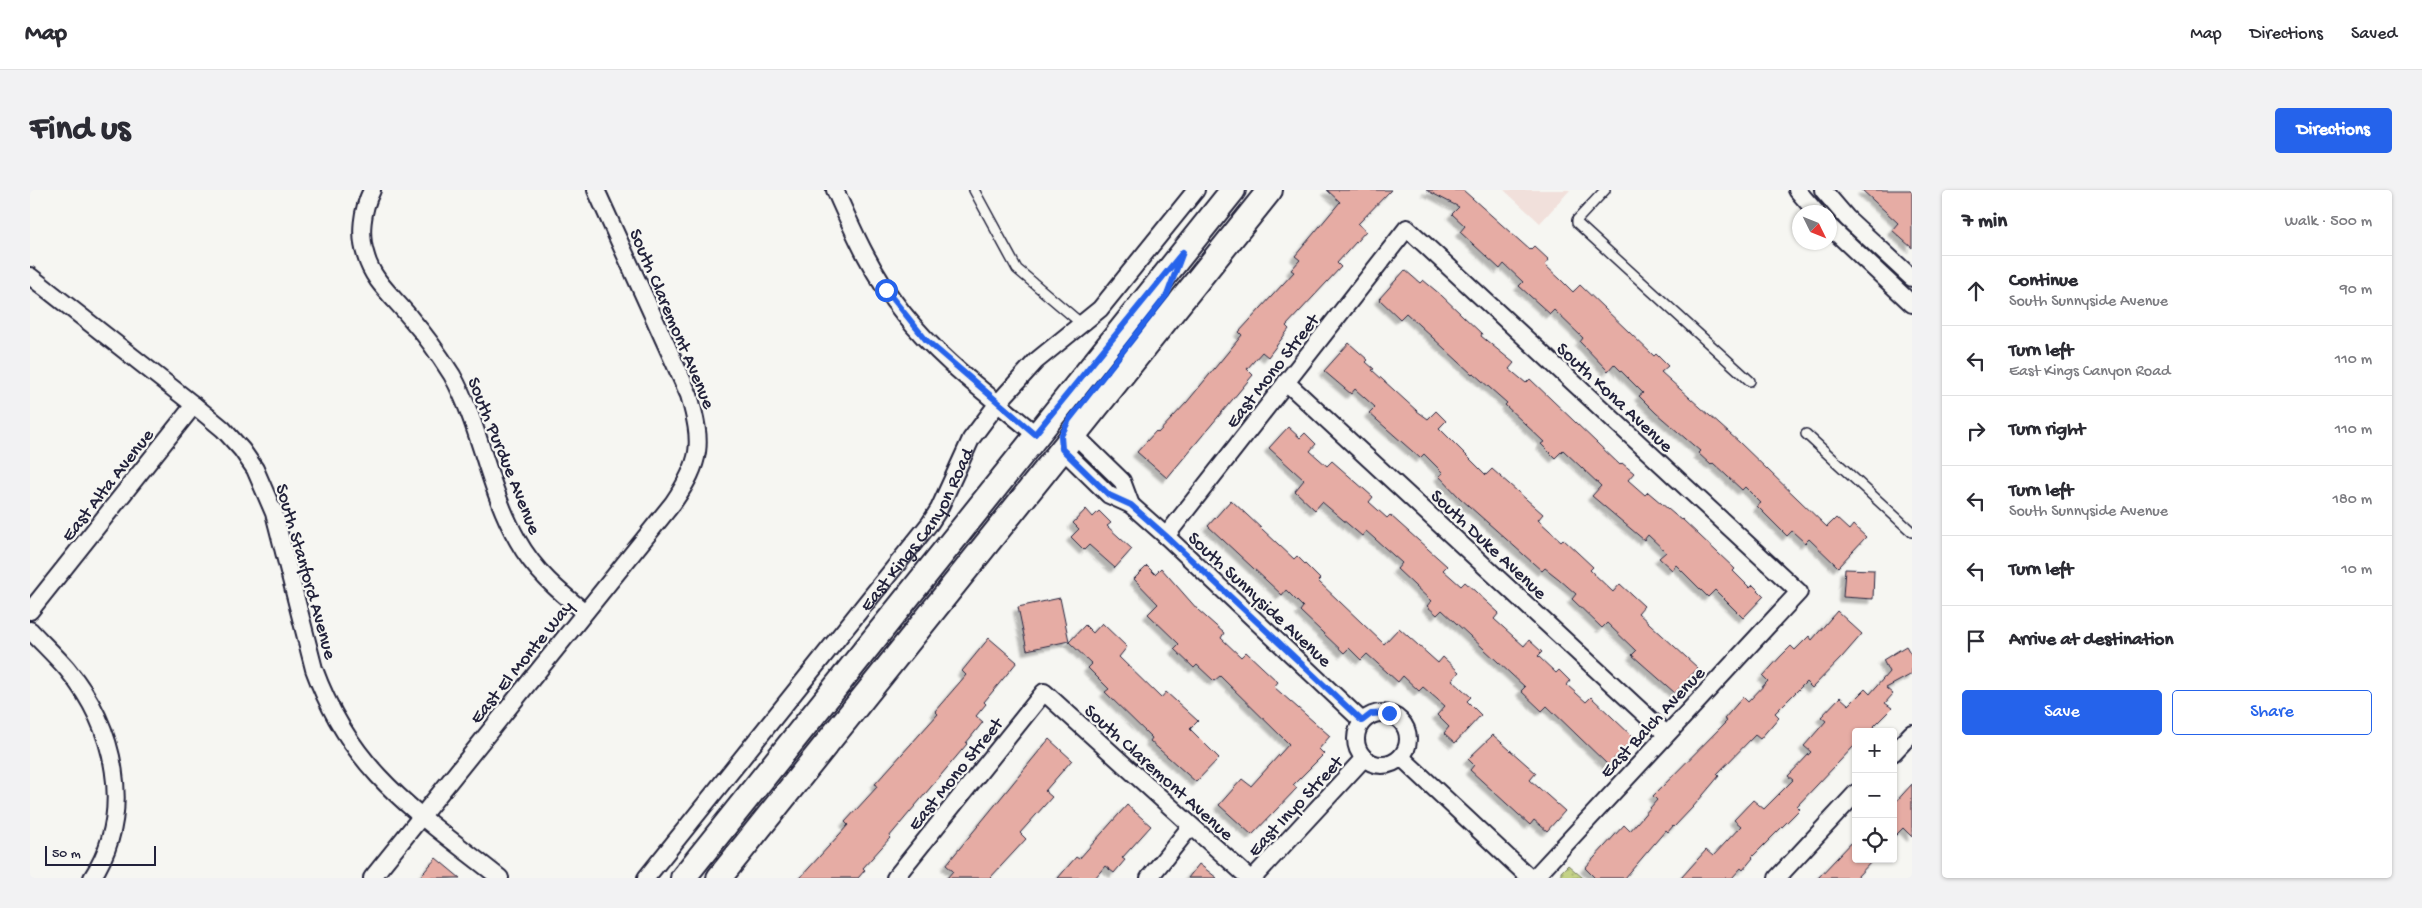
<!DOCTYPE html>
<meta charset="utf-8">
<style>
:root{--surface:#fff;--page:#f2f2f3;--text:#2b2b33;--muted:#7c7c81;--line:#e1e1e2;--accent:#2563eb}
body{margin:0;font-family:"Gochi Hand",sans-serif;background:var(--page);color:var(--text)}
.controls{position:absolute;right:15px;bottom:15px;display:grid;overflow:hidden;border-radius:5px;box-shadow:0 1px 4px #0004}
.controls button{width:45px;height:45px;display:grid;place-items:center;padding:0;border:0;border-bottom:1px solid var(--line);background:var(--surface);color:var(--text);font:25px sans-serif}
.compass{position:absolute;left:1762px;top:15px;width:45px;height:45px;border-radius:50%;background:var(--surface);box-shadow:0 1px 4px #0004;rotate:133deg}
.scale{position:absolute;left:15px;bottom:12px;width:111px;box-sizing:border-box;padding-left:5px;border:2px solid #22223b;border-top:0;font-size:14px;line-height:18px;white-space:nowrap;color:#22223b;-webkit-text-stroke:4px #f6f6f2;paint-order:stroke}
.stop{position:absolute;width:15px;height:15px;margin:-11px;border:4px solid #2563eb;border-radius:50%;background:#fff}
.stop.end{background:#2563eb;border-color:#fff;box-shadow:0 1px 5px #0008}
.list{margin:0;padding:0;list-style:none}
h2{display:flex;justify-content:space-between;align-items:center;height:65px;margin:0;padding:0 20px;font-size:21px}
h2 small{font-size:16px;font-weight:400;color:var(--muted)}
.list li{display:grid;grid-template-columns:32px 1fr auto;gap:15px;align-items:center;box-sizing:border-box;height:70px;padding:0 20px;border-top:1px solid var(--line)}
.list b{display:block;font-size:19px;white-space:nowrap}
.list p{margin:0;font-size:16px;white-space:nowrap;color:var(--muted)}
.list em{font-size:16px;font-style:normal;color:var(--muted)}
.actions{display:flex;gap:10px;padding:15px 20px}
.actions a{flex:1;padding:11px 0;border:1px solid var(--accent);border-radius:5px;text-align:center;font-size:18px;color:var(--accent)}
.actions .main{background:var(--accent);color:#fff}
.icon{flex:none;width:28px;height:28px;fill:none;stroke:currentColor;stroke-width:2;stroke-linecap:round;stroke-linejoin:round}
.map{position:relative;flex:none;width:1882px;height:688px;overflow:hidden;border-radius:5px}
header{display:flex;align-items:center;gap:30px;box-sizing:border-box;height:70px;padding:0 25px;background:var(--surface);border-bottom:1px solid var(--line)}
header strong{font-size:24px}
nav{display:flex;gap:28px;margin-inline-start:auto;font-size:18px}
.intro{display:flex;align-items:center;justify-content:space-between;box-sizing:border-box;height:120px;padding:0 30px}
h1{margin:0;font-size:35px}
.button{padding:12px 22px;border-radius:5px;background:var(--accent);color:#fff;font-size:18px;font-weight:700}
main{display:flex;gap:30px;padding:0 30px}
aside{flex:1;background:var(--surface);border-radius:5px;box-shadow:0 1px 4px #0004}
.map>svg:first-child{display:block}
</style>
<header>
<strong>Map</strong>
<nav><a>Map</a><a>Directions</a><a>Saved</a></nav>
</header>
<div class="intro"><h1>Find us</h1><a class="button">Directions</a></div>
<main>
<div class="map">
<svg width="1882" height="688" viewBox="0 0 1882 688">
<defs>
<pattern id="park-dots" width="8" height="8" patternUnits="userSpaceOnUse" patternTransform="scale(1.25)"><rect width="8" height="8" fill="#c4d286"/><path d="M2 2h.1M6 6h.1" fill="none" stroke="#a8b475" stroke-width="1.8" stroke-linecap="round"/></pattern>
<filter id="shadow"><feDropShadow dx="-4.5" dy="4.5" stdDeviation="1" flood-color="#0004"/></filter>
</defs>
<rect width="100%" height="100%" fill="#f6f6f2"/>
<filter id="ink" filterUnits="userSpaceOnUse"><feTurbulence type="fractalNoise" baseFrequency=".02" numOctaves="2"/><feDisplacementMap in="SourceGraphic" scale="10" xChannelSelector="R" yChannelSelector="G"/><feConvolveMatrix kernelMatrix="1 2 1 2 8 2 1 2 1" color-interpolation-filters="sRGB"/></filter>
<g filter="url(#ink)">
<path fill="#f1e0db" d="M1474 0H1540L1510 33Z"/>
<path fill="url(#park-dots)" stroke="#737a60" d="M1538 675 1553 688H1531V682Z"/>
<g fill="#e6aca4" stroke="#22223b" filter="url(#shadow)">
<path d="M1297 0H1361L1328 34 1336 41 1307 73 1311 77 1256 136 1259 139 1238 167 1232 162 1217 179 1223 185 1137 288 1107 262 1126 241 1128 243 1157 212 1212 145 1209 142 1264 82 1261 80 1270 70 1265 66 1310 12Z"/>
<path d="M1396 0H1433L1500 60 1504 56 1519 70 1515 75 1531 90 1543 102 1550 95 1624 166 1626 164 1638 176 1631 182 1709 252 1797 337 1806 328 1819 340 1823 335 1836 347 1808 377 1779 349 1775 353 1762 341 1757 346 1727 316 1731 313 1715 297 1712 300 1683 273 1681 275 1668 263 1670 261 1626 223 1609 206 1613 203 1584 174 1578 181 1550 152 1553 148 1524 120 1520 124 1489 96 1493 92 1474 74 1470 79 1430 42 1435 36 1422 24 1429 17Z"/>
<path d="M1832 0H1882V58L1862 40 1868 33Z"/>
<path d="M1375 80 1390 93 1393 90 1411 105 1452 144 1451 146 1484 173 1479 179 1496 193 1500 189 1590 275 1592 273 1604 283 1598 290 1615 305 1618 302 1651 330 1652 329 1705 379 1703 381 1720 398 1723 395 1734 406 1713 428 1685 400 1678 407 1646 375 1642 380 1629 368 1636 362 1618 345 1614 350 1562 306 1571 296 1533 260 1525 268 1511 254 1514 252 1475 215 1477 213 1443 183 1442 184 1376 123 1370 129 1349 109Z"/>
<path d="M1319 153 1338 170 1336 172 1344 179 1342 180 1387 221 1398 229 1406 221 1416 231 1409 238 1456 285 1462 279 1513 324 1508 330 1531 351 1533 349 1563 377 1560 380 1583 402 1590 394 1614 416 1608 423 1668 478 1645 503 1602 465 1606 461 1577 433 1572 438 1542 409 1546 404 1529 389 1515 378 1512 381 1430 308 1409 286 1413 283 1394 264 1390 268 1339 223 1345 217 1325 199 1321 204 1294 181Z"/>
<path d="M1258 237 1270 248 1275 243 1286 254 1280 261 1297 276 1302 271 1343 307 1339 312 1357 328 1360 325 1417 376 1413 380 1431 396 1435 392 1469 423 1464 429 1494 456 1499 450 1512 462 1508 466 1526 483 1529 480 1540 491 1537 495 1556 512 1561 507 1604 548 1578 575 1517 516 1512 521 1491 501 1495 497 1412 420 1407 425 1397 416 1401 411 1367 379 1372 373 1336 341 1332 346 1292 312 1285 320 1265 301 1274 290 1239 258Z"/>
<path d="M1201 310 1264 369 1267 366 1290 389 1288 391 1354 454 1369 438 1408 473 1413 467 1429 482 1422 490 1441 507 1437 511 1451 525 1425 553 1414 543 1419 537 1407 525 1415 516 1393 497 1389 501 1373 486 1368 492 1337 464 1331 470 1319 458 1314 463 1270 421 1273 417 1256 400 1252 405 1178 336Z"/>
<path d="M1056 319 1063 327 1069 321 1081 333 1077 336 1102 359 1085 378 1059 355 1054 360 1041 347 1049 339 1043 333Z"/>
<path d="M1117 376 1125 384 1131 378 1168 420 1194 443 1191 448 1211 467 1216 462 1248 492 1244 497 1300 546 1289 559 1294 564 1263 595 1267 598 1222 645 1189 615 1212 589 1221 596 1259 554 1190 486 1184 491 1167 475 1164 478 1144 459 1149 454 1118 424 1128 414 1104 389Z"/>
<path d="M1815 379 1844 380 1843 409 1813 407Z"/>
<path d="M1030 408 1039 451 997 460 988 417Z"/>
<path d="M1807 421 1832 444 1812 467 1782 498 1776 492 1745 523 1749 527 1730 549 1725 545 1687 584 1689 586 1663 617 1644 637 1643 636 1638 642 1636 640 1595 688H1565L1555 678 1594 635 1600 641 1627 610 1623 606 1697 531 1694 529 1713 507 1718 512 1738 491 1733 486 1750 467 1761 456 1765 460 1779 446 1782 450Z"/>
<path d="M1072 433 1097 457 1089 467 1131 508 1136 502 1168 531 1160 539 1189 568 1166 592 1120 551 1122 548 1075 502 1079 499 1058 478 1062 474 1039 452 1055 435 1063 443Z"/>
<path d="M959 448 987 472 954 512 956 514 946 526 953 532 936 553 937 554 859 647 860 648 833 678 835 680 828 688H770L818 635 815 632 847 597 845 594 908 524 905 521 936 485 932 481Z"/>
<path d="M1876 456 1882 466V484L1856 498 1863 504 1855 513 1862 518 1838 542H1826V554L1767 616 1770 619 1722 667 1723 668 1713 680 1711 678 1702 688H1651L1676 660 1683 666 1711 636 1704 630 1723 610 1734 619 1763 590 1758 586 1781 562 1774 556 1796 531 1791 527 1810 507 1819 515 1835 499 1840 504 1859 482 1853 470Z"/>
<path d="M1463 545 1506 583 1500 590 1535 621 1517 641 1504 630 1500 635 1440 580 1444 575 1438 569Z"/>
<path d="M1019 549 1042 570 1015 601 1022 607 990 643 996 649 960 688H917L923 681 916 675Z"/>
<path d="M1882 594V647L1873 638 1863 648V615Z"/>
<path d="M1097 615 1121 636 1092 668 1095 670 1084 683 1075 676 1065 688H1028L1046 667 1049 669Z"/>
<path d="M1826 648V669H1844L1826 688H1788Z"/>
<path d="M406 668 430 688H389Z"/>
<path d="M1169 674 1187 688H1158Z"/>
</g>
<g fill="none" stroke-linecap="round" stroke-linejoin="round">
<defs>
<g id="service">
<path d="M944 0 987 79 1053 135"/>
<path d="M1575 0 1547 30V33L1720 191"/>
<path d="M1776 244 1882 342"/>
</g>
<g id="minor">
<path d="M342 0C332 20 329 45 336 66 343 92 366 109 382 130 397 147 410 166 422 185 451 237 458 299 488 351 504 380 529 402 555 422"/>
<path d="M805 0C824 43 843 86 873 123 910 170 960 206 1005 244"/>
<path d="M1767 0 1786 22"/>
<path d="M1793 0 1817 28 1882 88"/>
<path d="M1800 37 1882 114"/>
<path d="M0 86 164 215 193 239 212 260 225 279 244 323 284 479C322 584 388 623 470 688"/>
<path d="M1256 192 1636 544"/>
<path d="M1047 241 1052 252 1092 291 1101 315"/>
<path d="M1032 259 1079 305 1101 315 1136 346 1332 531"/>
<path d="M1136 346 1377 38 1769 402 1504 688"/>
<path d="M0 421 164 215"/>
<path d="M0 440C12 453 25 465 37 479 85 537 105 622 62 688"/>
<circle cx="1352" cy="549" r="26"/>
<path d="M1863 563 1882 543"/>
<path d="M1371 567 1500 688"/>
<path d="M342 688 643 313C672 270 673 254 659 205L566 0"/>
<path id="s1" d="M616 688 900 333 909 319 941 249 968 213 1006 171 1070 119 1166 0"/>
<path d="M865 688 1014 502 1219 688"/>
<path d="M1119 688 1161 636"/>
<path d="M1223 688 1334 568"/>
<path d="M1747 688 1826 603"/>
</g>
<g id="secondary">
<path d="M653 688 1203 0"/>
<path d="M689 688 1240 0"/>
</g>
</defs>
<use href="#service" stroke="#22223b" stroke-width="12"/>
<use href="#minor" stroke="#22223b" stroke-width="20"/>
<use href="#secondary" stroke="#22223b" stroke-width="28"/>
<use href="#service" stroke="#f6f6f2" stroke-width="9"/>
<use href="#minor" stroke="#f6f6f2" stroke-width="16"/>
<use href="#secondary" stroke="#f6f6f2" stroke-width="24"/>
</g>
</g>
<g fill="none" stroke-linecap="round" stroke-linejoin="round" filter="url(#ink)">
<path stroke="#2563eb" stroke-width="6" d="M856 100 896 150 1005 244 1153 62 1137 105 1039 230 1031 246 1032 259 1079 305 1101 315 1136 346 1332 531 1341 524 1359 523"/>
</g>
<g text-anchor="middle" stroke-width="4.5" stroke-linejoin="round" paint-order="stroke">
<g font-size="19" fill="#22223b" stroke="#f6f6f2">
<text transform="translate(644 128) rotate(67)" y="7">South Claremont Avenue</text>
<text transform="translate(1241 180) rotate(-52)" y="7">East Mono Street</text>
<text transform="translate(1586 206) rotate(43)" y="7">South Kona Avenue</text>
<text transform="translate(476 265) rotate(68)" y="7">South Purdue Avenue</text>
<text transform="translate(76 294) rotate(-52)" y="7">East Alta Avenue</text>
<text dy="7" stroke="none"><textPath href="#s1" startOffset="442">East Kings Canyon Road</textPath></text>
<text transform="translate(1460 353) rotate(43)" y="7">South Duke Avenue</text>
<text transform="translate(278 381) rotate(74)" y="7">South Stanford Avenue</text>
<text transform="translate(1231 408) rotate(43)" y="7">South Sunnyside Avenue</text>
<text transform="translate(490 471) rotate(-51)" y="7">East El Monte Way</text>
<text transform="translate(1621 531) rotate(-47)" y="7">East Balch Avenue</text>
<text transform="translate(1130 581) rotate(42)" y="7">South Claremont Avenue</text>
<text transform="translate(924 583) rotate(-51)" y="7">East Mono Street</text>
<text transform="translate(1264 615) rotate(-47)" y="7">East Inyo Street</text>
</g>
</g>
</svg>
<div class="controls">
<button>+</button>
<button>−</button>
<button><svg class="icon" aria-label="locate" viewBox="0 0 24 24"><circle cx="12" cy="12" r="6"/><path d="M12 2v4M12 18v4M2 12h4M18 12h4"/></svg></button>
</div>
<svg class="compass" viewBox="-18 -18 36 36"><path d="M0-13l5 13h-10z" fill="#e53935"/><path d="M0 13l5-13h-10z" fill="#7c7c81"/></svg>
<div class="scale">50 m</div>
<div class="stop" style="left:856px;top:100px"></div>
<div class="stop end" style="left:1359px;top:523px"></div>
</div>
<aside>
<h2>7 min<small>Walk · 500 m</small></h2>
<ul class="list">
<li><svg class="icon" aria-label="ahead" viewBox="0 0 24 24"><path d="M12 20V5M6 11l6-6 6 6"/></svg><div><b>Continue</b><p>South Sunnyside Avenue</p></div><em>90 m</em></li>
<li><svg class="icon" aria-label="left" viewBox="0 0 24 24"><path d="M17 20v-9H6M10 6l-5 5 5 5"/></svg><div><b>Turn left</b><p>East Kings Canyon Road</p></div><em>110 m</em></li>
<li><svg class="icon" aria-label="right" viewBox="0 0 24 24"><path d="M7 20v-9h11M14 6l5 5-5 5"/></svg><div><b>Turn right</b></div><em>110 m</em></li>
<li><svg class="icon" aria-label="left" viewBox="0 0 24 24"><path d="M17 20v-9H6M10 6l-5 5 5 5"/></svg><div><b>Turn left</b><p>South Sunnyside Avenue</p></div><em>180 m</em></li>
<li><svg class="icon" aria-label="left" viewBox="0 0 24 24"><path d="M17 20v-9H6M10 6l-5 5 5 5"/></svg><div><b>Turn left</b></div><em>10 m</em></li>
<li><svg class="icon" aria-label="arrive" viewBox="0 0 24 24"><path d="M6 21V4h12l-3 4 3 4H6"/></svg><div><b>Arrive at destination</b></div></li>
</ul>
<div class="actions"><a class="main">Save</a><a>Share</a></div>
</aside>
</main>
